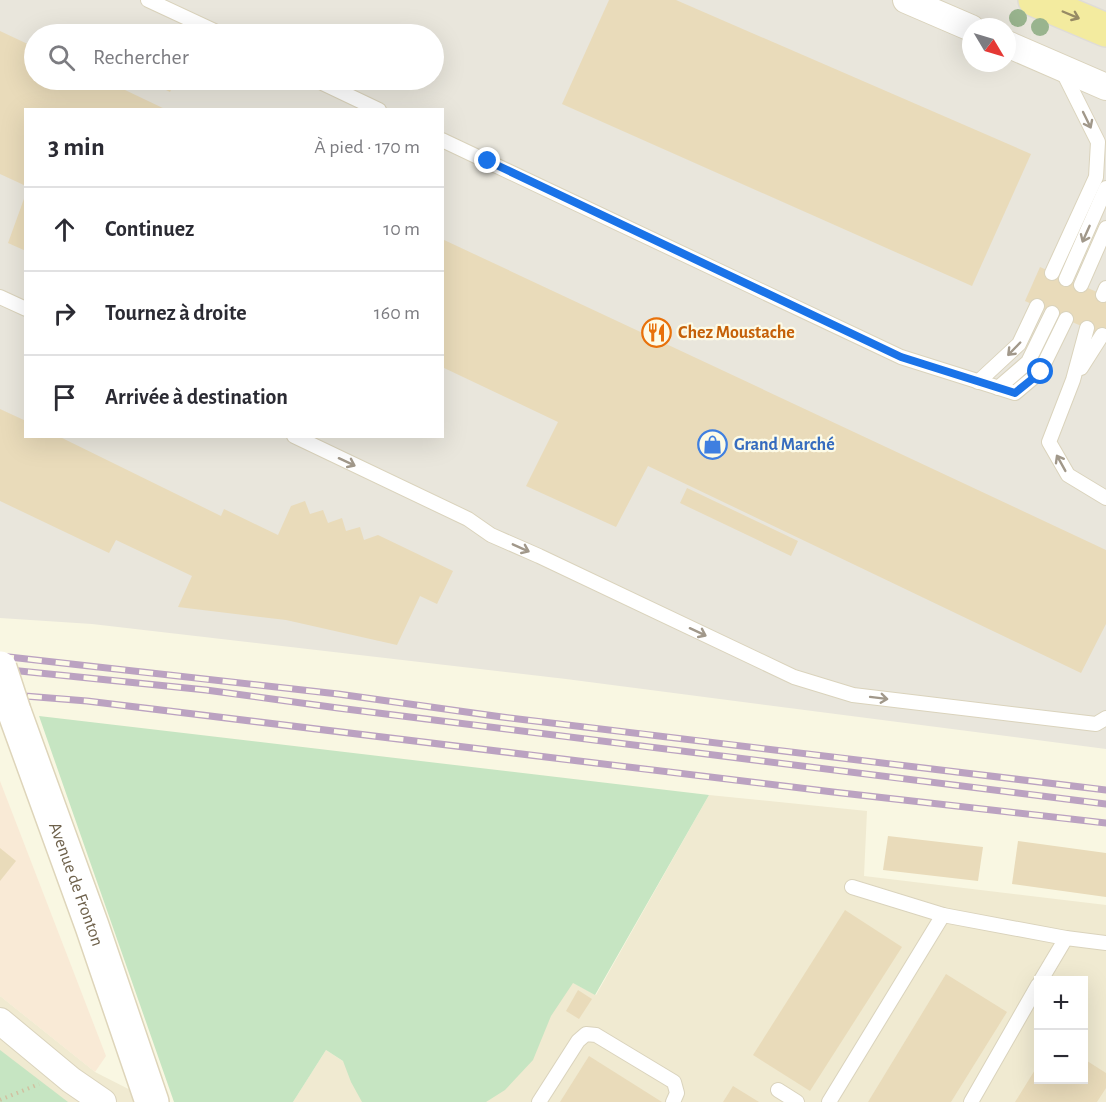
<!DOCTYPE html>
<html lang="fr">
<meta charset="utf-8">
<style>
:root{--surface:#fff;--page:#f2f2f3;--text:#2b2b33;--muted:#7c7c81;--line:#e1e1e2}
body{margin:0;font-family:"Alegreya Sans",sans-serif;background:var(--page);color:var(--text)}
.controls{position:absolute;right:18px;bottom:18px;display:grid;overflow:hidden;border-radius:0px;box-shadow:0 6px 24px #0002}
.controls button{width:54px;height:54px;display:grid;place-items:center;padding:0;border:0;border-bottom:2px solid var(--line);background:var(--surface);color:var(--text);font:30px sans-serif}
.compass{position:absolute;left:962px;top:18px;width:54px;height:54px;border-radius:50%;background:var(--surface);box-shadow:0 6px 24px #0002;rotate:128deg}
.stop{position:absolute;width:18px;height:18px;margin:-14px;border:4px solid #1a73e8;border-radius:50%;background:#fff}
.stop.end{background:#1a73e8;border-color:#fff;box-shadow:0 2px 6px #0008}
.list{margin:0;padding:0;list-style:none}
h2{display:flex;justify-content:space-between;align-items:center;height:78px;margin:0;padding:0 24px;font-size:26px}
h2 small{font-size:20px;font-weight:400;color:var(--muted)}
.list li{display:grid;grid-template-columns:39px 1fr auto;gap:18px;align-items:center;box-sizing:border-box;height:84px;padding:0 24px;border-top:2px solid var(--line)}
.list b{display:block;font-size:22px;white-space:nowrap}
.list em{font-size:20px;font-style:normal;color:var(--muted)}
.icon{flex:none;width:33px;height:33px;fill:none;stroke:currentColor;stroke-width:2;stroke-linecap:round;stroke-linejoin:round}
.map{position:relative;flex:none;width:1106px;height:1102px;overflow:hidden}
.search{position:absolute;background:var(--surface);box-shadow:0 6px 24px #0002;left:24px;top:24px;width:420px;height:66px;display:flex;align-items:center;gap:15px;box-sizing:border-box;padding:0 21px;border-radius:33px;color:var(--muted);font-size:22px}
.panel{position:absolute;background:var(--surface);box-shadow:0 6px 24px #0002;left:24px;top:108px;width:420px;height:330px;border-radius:0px}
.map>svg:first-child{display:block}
</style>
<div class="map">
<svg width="1106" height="1102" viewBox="0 0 1106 1102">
<rect width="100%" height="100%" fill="#f9f7e2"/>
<g fill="#f0ead1" fill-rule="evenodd">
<path d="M709 795 867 811 864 876 1106 905V1102H466L564 978 596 995ZM1038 980H1084V1080H1038Z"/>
<path d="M0 996 95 1072 154 1102H0Z"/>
<path d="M326 1050 405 1102H293Z"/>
</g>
<path fill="#f9ead6" d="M0 781 106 1056 95 1072 0 996Z"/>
<path fill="#e9e6dc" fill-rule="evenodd" d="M0 0H1106V749L566 679 92 624 0 618ZM971 27H1007V63H971ZM34 34H434V80H34ZM26 110H442V436H26Z"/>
<g fill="#c6e5c2">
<path d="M39 716 709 795 595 995 573 983 551 1016 533 1060 505 1090 486 1102H362L351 1082 343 1061 326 1050 293 1102H174Z"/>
<path d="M0 1050 68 1102H0Z"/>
</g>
<g fill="#e9dbba">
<path d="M609 0H676L1031 154 972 286 562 104Z"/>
<path d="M0 31 34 47V80H104L167 110H26V186L0 174Z"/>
<path d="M151 80H176L170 92 150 82Z"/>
<path d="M25 196H26V251L8 243Z"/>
<path d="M442 239 1106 550V624L1081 673 648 466 616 527 526 486 558 422 442 367Z"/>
<path d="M1040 267 1106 296V337L1025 301Z"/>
<path d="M0 409 26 421V436H58L221 516 224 509 278 535 291 506 305 501 310 514 323 510 328 523 342 518 346 531 360 527 364 540 378 535 453 571 437 604 420 596 397 645 286 620 178 607 192 576 116 540 109 553 0 501Z"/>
<path d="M687 488 798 541 791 556 680 503Z"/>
<path d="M888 836 983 847 978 881 883 870Z"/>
<path d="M1018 841 1106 853V897L1012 884Z"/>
<path d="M0 848 16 861 0 881Z"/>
<path d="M845 910 902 947 810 1091 753 1055Z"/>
<path d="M946 974 1007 1012 951 1102H868Z"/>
<path d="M578 990 592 999 579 1019 566 1011Z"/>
<path d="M589 1056 662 1102H560Z"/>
<path d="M1084 1059 1106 1073V1088L1097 1102H1015L1038 1065V1080H1084Z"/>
<path d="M733 1086 759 1102H723Z"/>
</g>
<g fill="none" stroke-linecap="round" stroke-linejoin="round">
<defs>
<g id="lane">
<path d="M148 0 221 34"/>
<path d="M316 80 379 110"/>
<path d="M442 140 901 357 1015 393 1040 372 1066 319"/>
<path d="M1052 273 1096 177 1098 142 1062 70"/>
<path d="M1066 279 1106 188"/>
<path d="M1081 285 1106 228"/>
<path d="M1103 295 1106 288"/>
<path d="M0 297 26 309"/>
<path d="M1087 328 1073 380 1049 442 1068 475 1106 498"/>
<path d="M1081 368 1102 335"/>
<path d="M978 382 1019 344 1037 306"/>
<path d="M998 388 1028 362 1052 313"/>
<path d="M294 436 468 519 491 535 539 556 794 677 853 695 1096 724 1106 718"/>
<path d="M852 887 943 915 1066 938 1106 943"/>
<path d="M1041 980 1066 938"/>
<path d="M778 1090 797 1102"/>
<path d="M539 1102 578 1041 586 1034 596 1035 674 1082 677 1093 673 1102"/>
<path d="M829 1102 943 915"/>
<path d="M971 1102 1038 985"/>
</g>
<g id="street">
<path d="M906 0 971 28"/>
<path d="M1007 44 1106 87"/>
<path d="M0 1021 71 1080 103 1102"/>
</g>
<g id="secondary">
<path id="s1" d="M14 711 92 926 152 1102"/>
</g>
<path id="primary" d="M1035 0 1106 30"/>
</defs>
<use href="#lane" stroke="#dad3bc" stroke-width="16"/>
<use href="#street" stroke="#dad3bc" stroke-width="28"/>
<use href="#secondary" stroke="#ded5ba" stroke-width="36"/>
<use href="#primary" stroke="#dfdcd7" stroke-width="36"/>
<path stroke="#d0c0a0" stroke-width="4" stroke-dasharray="1.5 4.5" stroke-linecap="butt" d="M0 1100 39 1084"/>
<use href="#lane" stroke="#fff" stroke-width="14"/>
<use href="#street" stroke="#fff" stroke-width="26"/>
<use href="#secondary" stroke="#fff" stroke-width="33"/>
<use href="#primary" stroke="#f3eb9f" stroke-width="33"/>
<defs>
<g id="rail">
<path d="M0 656 338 694 502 717 1106 790"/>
<path d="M0 669 206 690 338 708 1106 804"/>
<path d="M0 694 87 701 833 792 1106 823"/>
</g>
</defs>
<use href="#rail" stroke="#bba2c1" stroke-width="7"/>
<use href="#rail" stroke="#fdfbe7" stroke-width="4.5" stroke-dasharray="14" stroke-linecap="butt"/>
<defs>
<path id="secondary-bridge" d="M0 668 14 711"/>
</defs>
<use href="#secondary-bridge" stroke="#ded5ba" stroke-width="36" stroke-linecap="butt"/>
<use href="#secondary-bridge" stroke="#fff" stroke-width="33"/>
</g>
<g fill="#99b48e">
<circle cx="1018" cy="18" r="9"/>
<circle cx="1040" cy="27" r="9"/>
</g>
<defs><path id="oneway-shaft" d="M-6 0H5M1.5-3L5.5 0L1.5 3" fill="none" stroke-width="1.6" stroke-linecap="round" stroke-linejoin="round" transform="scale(1.5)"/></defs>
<use stroke="#968a64" href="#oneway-shaft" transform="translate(1071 15) rotate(23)"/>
<g stroke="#a1988a">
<use href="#oneway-shaft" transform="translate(1087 120) rotate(64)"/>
<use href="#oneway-shaft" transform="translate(1086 234) rotate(114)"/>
<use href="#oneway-shaft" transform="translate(1014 349) rotate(134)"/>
<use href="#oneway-shaft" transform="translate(347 462) rotate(25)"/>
<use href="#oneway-shaft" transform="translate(1061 463) rotate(-119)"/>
<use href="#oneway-shaft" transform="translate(521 548) rotate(24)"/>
<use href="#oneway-shaft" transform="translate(698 632) rotate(25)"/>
<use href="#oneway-shaft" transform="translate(879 698) rotate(7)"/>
</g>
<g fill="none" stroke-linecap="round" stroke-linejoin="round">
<path stroke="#1a73e8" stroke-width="8" d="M488 161 901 357 1015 393 1041 372"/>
</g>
<defs>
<symbol id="restaurant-ring" viewBox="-11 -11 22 22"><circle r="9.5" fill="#fdfbe7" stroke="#e8710a" stroke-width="1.5"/><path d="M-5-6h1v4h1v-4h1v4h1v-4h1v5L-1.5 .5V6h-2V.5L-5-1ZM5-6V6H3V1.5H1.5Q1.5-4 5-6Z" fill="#e8710a"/></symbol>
<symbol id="shop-ring" viewBox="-11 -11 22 22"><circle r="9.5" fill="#fdfbe7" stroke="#3f7fe0" stroke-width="1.5"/><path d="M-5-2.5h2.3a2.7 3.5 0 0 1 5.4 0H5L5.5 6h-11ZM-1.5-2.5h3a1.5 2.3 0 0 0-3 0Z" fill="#3f7fe0"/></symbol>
</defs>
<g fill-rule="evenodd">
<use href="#restaurant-ring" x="640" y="316" width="33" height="33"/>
<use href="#shop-ring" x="696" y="428" width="33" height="33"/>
</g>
<g text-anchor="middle" stroke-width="4.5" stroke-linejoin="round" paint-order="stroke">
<g font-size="18" font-weight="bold" fill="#c56008" stroke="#fdfbe7" text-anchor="start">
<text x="678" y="338">Chez Moustache</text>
</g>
<g font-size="18" font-weight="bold" fill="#366cbe" stroke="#fdfbe7" text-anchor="start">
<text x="734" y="450">Grand Marché</text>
</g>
<g font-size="18" fill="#6e614b" stroke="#fdfbe7">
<text dy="6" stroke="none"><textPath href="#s1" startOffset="184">Avenue de Fronton</textPath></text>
</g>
</g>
</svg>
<div class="controls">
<button>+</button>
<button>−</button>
</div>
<svg class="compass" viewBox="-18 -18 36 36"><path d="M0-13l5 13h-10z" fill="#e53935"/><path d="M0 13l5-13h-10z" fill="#7c7c81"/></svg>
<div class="stop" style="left:1041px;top:372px"></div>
<div class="stop end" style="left:488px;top:161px"></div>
<div class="search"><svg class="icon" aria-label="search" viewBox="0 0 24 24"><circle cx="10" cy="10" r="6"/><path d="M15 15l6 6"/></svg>Rechercher</div>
<section class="panel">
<h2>3 min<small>À pied · 170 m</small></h2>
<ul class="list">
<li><svg class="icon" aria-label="ahead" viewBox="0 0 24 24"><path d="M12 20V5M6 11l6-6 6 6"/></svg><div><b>Continuez</b></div><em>10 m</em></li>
<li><svg class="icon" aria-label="right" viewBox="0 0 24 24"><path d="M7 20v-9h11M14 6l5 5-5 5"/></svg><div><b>Tournez à droite</b></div><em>160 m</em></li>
<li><svg class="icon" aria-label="arrive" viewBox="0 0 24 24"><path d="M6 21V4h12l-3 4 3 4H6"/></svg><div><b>Arrivée à destination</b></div></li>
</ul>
</section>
</div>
